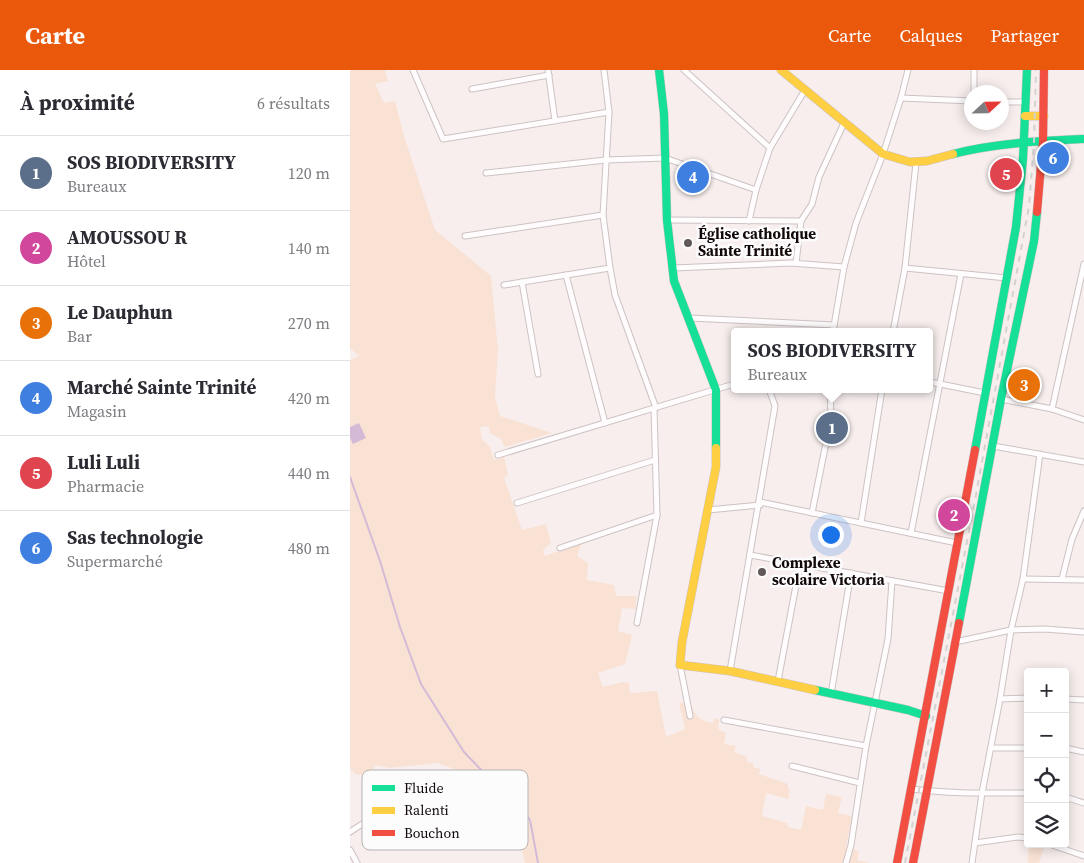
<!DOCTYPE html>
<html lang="fr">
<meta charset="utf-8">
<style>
:root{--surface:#fff;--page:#f7f7f7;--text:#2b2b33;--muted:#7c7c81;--line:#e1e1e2;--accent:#ea580c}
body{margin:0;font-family:"Source Serif 4",serif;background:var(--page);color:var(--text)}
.controls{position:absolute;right:15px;bottom:15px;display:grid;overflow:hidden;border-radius:5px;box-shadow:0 2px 12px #0003}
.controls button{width:45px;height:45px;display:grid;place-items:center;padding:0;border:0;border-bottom:1px solid var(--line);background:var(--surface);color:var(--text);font:25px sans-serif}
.compass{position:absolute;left:614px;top:15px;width:45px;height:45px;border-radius:50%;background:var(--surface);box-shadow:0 2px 12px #0003;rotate:68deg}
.you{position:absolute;left:480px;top:464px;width:18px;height:18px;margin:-12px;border:4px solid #fff;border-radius:50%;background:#1a73e8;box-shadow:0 0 0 8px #1a73e833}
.badge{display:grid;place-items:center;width:32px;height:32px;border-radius:50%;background:var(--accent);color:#fff;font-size:16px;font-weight:700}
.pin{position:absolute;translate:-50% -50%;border:2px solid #fff;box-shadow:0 1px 5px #0006}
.popup{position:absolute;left:381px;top:258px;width:202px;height:65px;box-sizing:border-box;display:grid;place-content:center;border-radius:5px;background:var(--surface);filter:drop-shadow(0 1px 4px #0005);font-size:16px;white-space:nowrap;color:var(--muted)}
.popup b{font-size:19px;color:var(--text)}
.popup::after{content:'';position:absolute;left:50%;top:100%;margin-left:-10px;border:10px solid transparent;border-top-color:var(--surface)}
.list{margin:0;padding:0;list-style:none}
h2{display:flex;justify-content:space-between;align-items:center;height:65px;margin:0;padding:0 20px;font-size:21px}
h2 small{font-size:16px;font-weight:400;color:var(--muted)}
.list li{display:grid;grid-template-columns:32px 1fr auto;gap:15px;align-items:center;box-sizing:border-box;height:75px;padding:0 20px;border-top:1px solid var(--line)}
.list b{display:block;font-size:19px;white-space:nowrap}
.list p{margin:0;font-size:16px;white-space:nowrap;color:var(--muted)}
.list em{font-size:16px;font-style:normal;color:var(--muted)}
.icon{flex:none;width:28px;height:28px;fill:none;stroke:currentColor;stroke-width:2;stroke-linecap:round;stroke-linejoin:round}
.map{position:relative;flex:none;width:734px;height:793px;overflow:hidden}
header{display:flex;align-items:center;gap:30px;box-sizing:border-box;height:70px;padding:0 25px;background:var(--accent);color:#fff}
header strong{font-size:24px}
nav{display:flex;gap:28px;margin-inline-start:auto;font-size:18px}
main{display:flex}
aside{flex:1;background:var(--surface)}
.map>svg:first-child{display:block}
</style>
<header>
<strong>Carte</strong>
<nav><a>Carte</a><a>Calques</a><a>Partager</a></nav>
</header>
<main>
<aside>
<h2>À proximité<small>6 résultats</small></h2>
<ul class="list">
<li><span class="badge" style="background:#5c6f8a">1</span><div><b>SOS BIODIVERSITY</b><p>Bureaux</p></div><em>120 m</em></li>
<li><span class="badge" style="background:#d1479c">2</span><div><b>AMOUSSOU R</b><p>Hôtel</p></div><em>140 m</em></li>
<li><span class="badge" style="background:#e8710a">3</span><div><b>Le Dauphun</b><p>Bar</p></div><em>270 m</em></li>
<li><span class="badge" style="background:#3f7fe0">4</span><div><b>Marché Sainte Trinité</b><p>Magasin</p></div><em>420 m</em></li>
<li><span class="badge" style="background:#e0444e">5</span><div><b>Luli Luli</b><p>Pharmacie</p></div><em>440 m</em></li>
<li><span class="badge" style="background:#3f7fe0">6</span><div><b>Sas technologie</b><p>Supermarché</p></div><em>480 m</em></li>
</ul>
</aside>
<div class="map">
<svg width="734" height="793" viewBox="0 0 734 793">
<rect width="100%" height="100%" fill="#f8eeee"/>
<g fill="#f9e2d4">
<path d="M0 0H35L38 11 25 14 34 33 45 31 54 66 85 160 141 206 148 280 145 327 150 346 202 363 155 377 151 369 140 363 139 356 130 357 132 369 140 377 144 390 154 386 158 405 154 408 172 460 196 454 201 473 193 480 195 486 232 472 227 486 238 493 237 510 264 515 266 526H287L285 539 272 538 268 561 282 565 275 594 248 603 253 617 273 612 279 613 280 623 307 621 316 667 335 659 329 633 340 632C344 645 350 651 363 653L364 648 369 650 368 659 376 663 374 674 386 676 384 682 397 687V692L403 693V697L410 699 409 704 438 714V718L440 720 438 729 416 723 412 746 437 753 438 757 451 760 456 736 473 740 476 724 492 727 488 743 502 746 496 777 509 781 507 790 520 793H175L156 717 87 693 40 698 25 695 21 706 5 704 0 698V368L3 374 9 353 0 357V290L9 286 0 278Z"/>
<path d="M679 774H686L694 778 689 793H664H678Z"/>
</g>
<path fill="#d4bad6" d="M9 353 16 368 3 374 0 368V357Z"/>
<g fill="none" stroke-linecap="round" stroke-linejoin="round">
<path stroke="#d4bad6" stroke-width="2" d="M0 407 30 491 50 557 71 614 114 682 137 706 165 730 180 750 188 793"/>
<defs>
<g id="street">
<path d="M63 0 93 69 259 42"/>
<path d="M198 0 205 51"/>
<path d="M254 0 259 42 253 145 260 198 265 225 306 338"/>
<path d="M334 0 420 78"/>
<path d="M122 19 199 5"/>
<path d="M624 22V0"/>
<path d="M551 28 622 31"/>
<path d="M652 32H676"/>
<path d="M136 103 256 90 315 88 406 120"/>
<path d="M317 150 451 151"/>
<path d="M399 151 406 120 420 78 455 20"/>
<path d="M115 166 253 145"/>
<path d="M446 193 451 151 462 134 469 107 494 53"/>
<path d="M323 198 441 193 494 197"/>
<path d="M555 198 657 208"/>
<path d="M216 205 255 353"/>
<path d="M172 212 188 304"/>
<path d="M154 215 260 198"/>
<path d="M339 248 484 255"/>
<path d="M483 262 494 197 506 153 533 84 551 28 558 0"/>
<path d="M543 262 555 198 566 93"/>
<path d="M580 312 635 323"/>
<path d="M651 329 702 339 734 350"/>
<path d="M702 339 734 194"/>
<path d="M643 376 734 392"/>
<path d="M148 385 384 314"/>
<path d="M410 432 607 473"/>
<path d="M167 433 305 390"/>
<path d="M358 440 410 435"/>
<path d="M462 443 481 348 480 319"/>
<path d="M511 453 532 319"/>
<path d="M561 463 611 204"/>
<path d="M210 478 307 445"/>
<path d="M400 485 599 521"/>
<path d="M673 509 734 510"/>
<path d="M712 509 722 469 734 441"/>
<path d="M287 553 307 445 304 338"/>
<path d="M605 572 661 560 695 559 734 562"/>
<path d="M330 595 340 646"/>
<path d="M380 601 425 336 419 319"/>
<path d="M428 611 450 494"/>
<path d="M481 624 501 503"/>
<path d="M650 629 678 628"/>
<path d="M715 629 734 630"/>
<path d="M374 650 516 676"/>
<path d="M641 678H678"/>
<path d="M715 678 734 682"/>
<path d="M442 696 510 713"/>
<path d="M562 719C600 724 639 723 678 723"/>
<path d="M715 727 734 733"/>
<path d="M0 762 26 745"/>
<path d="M625 773 668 767 678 768"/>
<path d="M699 774 734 786"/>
<path d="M0 780 7 793"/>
<path d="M496 793 501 775 516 676 538 569 542 511"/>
<path d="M622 793 632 723 650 629 661 560 673 509 690 384"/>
</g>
<g id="fast">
<path d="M309 0 314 44 317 150 324 211 366 320V378"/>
<path d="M603 84C645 73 691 71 734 69"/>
<path d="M625 380 666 157 673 89 677 0"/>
<path d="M609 553 652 324 684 171 687 142"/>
<path d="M465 620 558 640 576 646"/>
</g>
<g id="slow">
<path d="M431 0 533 84 560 92 577 91 603 84"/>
<path d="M675 46H694"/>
<path d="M366 378V397L332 572 330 595 380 601 465 620"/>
</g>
<g id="jam">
<path d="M687 142 693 71 694 0"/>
<path d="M547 793 625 380"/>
<path d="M563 793 609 553"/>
</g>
</defs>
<use href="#street" stroke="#cdc3c4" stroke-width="7"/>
<use href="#fast" stroke="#cdc3c4" stroke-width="9"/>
<use href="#slow" stroke="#cdc3c4" stroke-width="9"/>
<use href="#jam" stroke="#cdc3c4" stroke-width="9"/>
<use href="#street" stroke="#fefcfc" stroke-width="5"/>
<use href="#fast" stroke="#16e098" stroke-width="8"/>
<use href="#slow" stroke="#ffcf43" stroke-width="8"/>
<use href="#jam" stroke="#f24e42" stroke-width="8"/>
<path stroke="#d4d1d1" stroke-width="2" stroke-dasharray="6 6" stroke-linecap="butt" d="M555 793 625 430 679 136 684 73 686 0"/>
</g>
<g fill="#625859" stroke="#fcfcfc" stroke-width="2">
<circle cx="338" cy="173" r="5"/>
<circle cx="412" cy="502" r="5"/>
</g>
<g text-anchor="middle" stroke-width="5" stroke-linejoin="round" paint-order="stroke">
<g font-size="15" font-weight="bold" fill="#120809" stroke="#fcfcfc" text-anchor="start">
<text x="348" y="169">Église catholique<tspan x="348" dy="17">Sainte Trinité</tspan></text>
<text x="422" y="498">Complexe<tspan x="422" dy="17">scolaire Victoria</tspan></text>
</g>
</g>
<rect x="12" y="700" width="166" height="80" rx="8" fill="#fcfcfc" stroke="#b6b3b3" stroke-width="1"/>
<rect x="22" y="715" width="23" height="6" fill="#16e098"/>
<rect x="22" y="737" width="23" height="7" fill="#ffcf43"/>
<rect x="22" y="760" width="23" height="6" fill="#f24e42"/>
<g font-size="14" fill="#120809">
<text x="54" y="723">Fluide</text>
<text x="54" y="745">Ralenti</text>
<text x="54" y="768">Bouchon</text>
</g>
</svg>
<div class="controls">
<button>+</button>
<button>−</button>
<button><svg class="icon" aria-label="locate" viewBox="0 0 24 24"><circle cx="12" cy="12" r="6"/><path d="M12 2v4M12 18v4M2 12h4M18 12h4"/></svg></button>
<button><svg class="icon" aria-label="layers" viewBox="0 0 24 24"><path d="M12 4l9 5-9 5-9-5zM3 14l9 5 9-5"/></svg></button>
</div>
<svg class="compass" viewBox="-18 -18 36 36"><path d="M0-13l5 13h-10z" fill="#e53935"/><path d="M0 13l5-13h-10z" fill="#7c7c81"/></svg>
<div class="you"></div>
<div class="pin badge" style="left:482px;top:358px;background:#5c6f8a">1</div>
<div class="popup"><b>SOS BIODIVERSITY</b>Bureaux</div>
<div class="pin badge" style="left:604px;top:445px;background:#d1479c">2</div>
<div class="pin badge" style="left:674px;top:315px;background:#e8710a">3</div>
<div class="pin badge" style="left:343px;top:107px;background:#3f7fe0">4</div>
<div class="pin badge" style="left:656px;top:104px;background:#e0444e">5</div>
<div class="pin badge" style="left:703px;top:88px;background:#3f7fe0">6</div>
</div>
</main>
